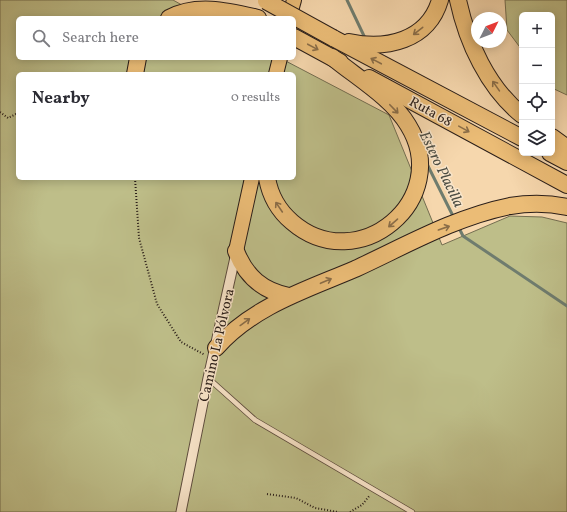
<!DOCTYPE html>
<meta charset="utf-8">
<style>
:root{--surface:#fff;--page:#f7f7f7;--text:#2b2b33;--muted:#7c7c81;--line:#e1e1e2}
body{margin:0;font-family:Vollkorn,serif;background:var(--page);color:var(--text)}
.controls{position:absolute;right:12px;top:12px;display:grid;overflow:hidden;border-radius:6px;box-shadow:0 2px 10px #0003}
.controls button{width:36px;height:36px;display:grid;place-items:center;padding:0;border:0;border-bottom:1px solid var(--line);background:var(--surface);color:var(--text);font:20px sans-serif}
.compass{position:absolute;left:471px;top:12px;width:36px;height:36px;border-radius:50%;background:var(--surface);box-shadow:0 2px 10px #0003;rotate:48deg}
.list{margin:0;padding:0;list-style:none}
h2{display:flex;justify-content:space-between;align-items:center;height:52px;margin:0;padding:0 16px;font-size:17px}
h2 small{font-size:13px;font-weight:400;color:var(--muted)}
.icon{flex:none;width:22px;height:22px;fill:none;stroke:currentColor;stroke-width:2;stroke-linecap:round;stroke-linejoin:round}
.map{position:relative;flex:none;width:567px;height:512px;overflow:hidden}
.search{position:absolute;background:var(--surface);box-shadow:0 2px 10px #0003;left:16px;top:16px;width:280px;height:44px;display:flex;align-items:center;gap:10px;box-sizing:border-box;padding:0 14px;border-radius:6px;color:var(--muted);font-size:15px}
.panel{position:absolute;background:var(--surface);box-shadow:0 2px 10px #0003;left:16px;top:72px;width:280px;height:108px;border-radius:6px}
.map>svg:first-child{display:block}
</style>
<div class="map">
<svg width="567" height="512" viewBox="0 0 567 512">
<rect width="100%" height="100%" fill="#f6d7ad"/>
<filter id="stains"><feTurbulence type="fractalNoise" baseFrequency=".005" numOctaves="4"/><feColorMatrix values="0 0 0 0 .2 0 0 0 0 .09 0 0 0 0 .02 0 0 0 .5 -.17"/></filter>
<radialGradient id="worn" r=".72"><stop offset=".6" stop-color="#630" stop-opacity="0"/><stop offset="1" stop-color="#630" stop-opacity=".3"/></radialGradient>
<g fill="#bebe89" stroke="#746e51" fill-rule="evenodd">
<path d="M0 0H173L205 18H18V58H280L389 115 442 245 510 216 542 217 567 223V512H0ZM18 74H294V178H18Z"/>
<path d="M505 0H567V95L552 88V15H522V50L507 30Z"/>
</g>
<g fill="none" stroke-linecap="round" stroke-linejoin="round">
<g stroke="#6f7c6e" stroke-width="3">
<path d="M347 0 365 38"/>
<path d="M425 160 454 218"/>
<path d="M458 226 463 236 567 306"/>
</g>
<defs>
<path id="service" d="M208 378 255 420 412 512"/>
<path id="minor" d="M181 512 208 378 236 253"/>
<g id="trunk">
<path d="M289 18 294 0"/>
<path d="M276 74 280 58"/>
<path d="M236 251 252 178"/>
</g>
<g id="motorway">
<path d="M458 0C467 42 488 88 522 115"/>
<path d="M169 18C197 3 228 11 258 18"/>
<path d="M294 37 340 62"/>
<path d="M333 38 522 138"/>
<path d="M349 42C386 50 428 41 440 0"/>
<path d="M135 74 138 58"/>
<path d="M369 78 567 185"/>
<path d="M552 137 567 148"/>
<path d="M550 153 567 162"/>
<path d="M267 178C270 195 279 211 292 222 358 279 454 199 408 125 392 98 356 77 332 57"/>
<path d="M236 251C246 277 263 291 289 296"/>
<path d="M216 348C253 306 306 290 355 269 405 246 455 217 510 206 528 203 549 203 567 207"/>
</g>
</defs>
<use href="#service" stroke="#5d4c3e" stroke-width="6"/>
<use href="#minor" stroke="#5d4c3e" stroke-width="11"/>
<use href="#trunk" stroke="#2a1e19" stroke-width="16"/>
<use href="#motorway" stroke="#2a1e19" stroke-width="18"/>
<g stroke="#2a1e19" stroke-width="2" stroke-dasharray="1 2" stroke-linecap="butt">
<path d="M0 112 8 118 18 113"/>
<path d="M135 178 139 238 157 304 181 342 205 355"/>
<path d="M267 494 296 498 315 508 338 512"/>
<path d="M350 512 362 505 370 495"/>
</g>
<use href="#service" stroke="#f9e5ca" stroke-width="4.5"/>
<use href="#minor" stroke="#f9e5ca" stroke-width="9"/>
<use href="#trunk" stroke="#ebbc76" stroke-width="14"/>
<use href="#motorway" stroke="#ebbc76" stroke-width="16"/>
<defs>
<path id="motorway-bridge" d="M266 1 333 38"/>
</defs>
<use href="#motorway-bridge" stroke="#2a1e19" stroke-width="18" stroke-linecap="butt"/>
<use href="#motorway-bridge" stroke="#ebbc76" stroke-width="16"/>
</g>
<defs><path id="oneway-shaft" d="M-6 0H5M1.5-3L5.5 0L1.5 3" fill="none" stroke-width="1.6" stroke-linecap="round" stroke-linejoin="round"/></defs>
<g stroke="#8a6d48">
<use href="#oneway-shaft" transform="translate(418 31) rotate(142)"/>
<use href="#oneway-shaft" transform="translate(313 47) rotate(28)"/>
<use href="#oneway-shaft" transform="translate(376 61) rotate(-152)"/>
<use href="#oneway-shaft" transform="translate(496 86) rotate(-125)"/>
<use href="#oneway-shaft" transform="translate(394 109) rotate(46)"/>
<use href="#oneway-shaft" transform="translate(464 129) rotate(29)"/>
<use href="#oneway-shaft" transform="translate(279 207) rotate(-124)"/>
<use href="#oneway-shaft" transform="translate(393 223) rotate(139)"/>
<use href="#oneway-shaft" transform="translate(444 228) rotate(-19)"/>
<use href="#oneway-shaft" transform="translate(326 281) rotate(-23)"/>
<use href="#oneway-shaft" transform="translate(245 322) rotate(-36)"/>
</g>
<g text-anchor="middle" stroke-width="3" stroke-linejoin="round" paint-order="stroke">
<g font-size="14" fill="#2a1e19" stroke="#f9e5ca">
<text transform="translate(431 111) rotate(29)" y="5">Ruta 68</text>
<text transform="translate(216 345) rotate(-77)" y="5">Camino La Pólvora</text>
</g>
<g font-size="15" font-style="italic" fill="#4c4d43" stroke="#f9e5ca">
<text transform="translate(442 169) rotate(64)" y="5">Estero Placilla</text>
</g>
</g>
<rect width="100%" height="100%" filter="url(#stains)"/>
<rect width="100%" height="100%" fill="url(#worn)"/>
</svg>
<div class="controls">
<button>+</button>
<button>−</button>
<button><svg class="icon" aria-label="locate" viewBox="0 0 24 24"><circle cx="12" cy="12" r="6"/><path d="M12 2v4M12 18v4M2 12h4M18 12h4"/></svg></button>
<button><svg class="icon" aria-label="layers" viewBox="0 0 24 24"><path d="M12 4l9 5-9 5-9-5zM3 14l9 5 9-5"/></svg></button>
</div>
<svg class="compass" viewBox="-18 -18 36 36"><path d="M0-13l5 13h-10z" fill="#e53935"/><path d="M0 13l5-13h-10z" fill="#7c7c81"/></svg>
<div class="search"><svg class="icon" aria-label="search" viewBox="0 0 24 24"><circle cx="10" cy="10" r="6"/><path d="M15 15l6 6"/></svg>Search here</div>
<section class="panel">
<h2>Nearby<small>0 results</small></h2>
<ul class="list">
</ul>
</section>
</div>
